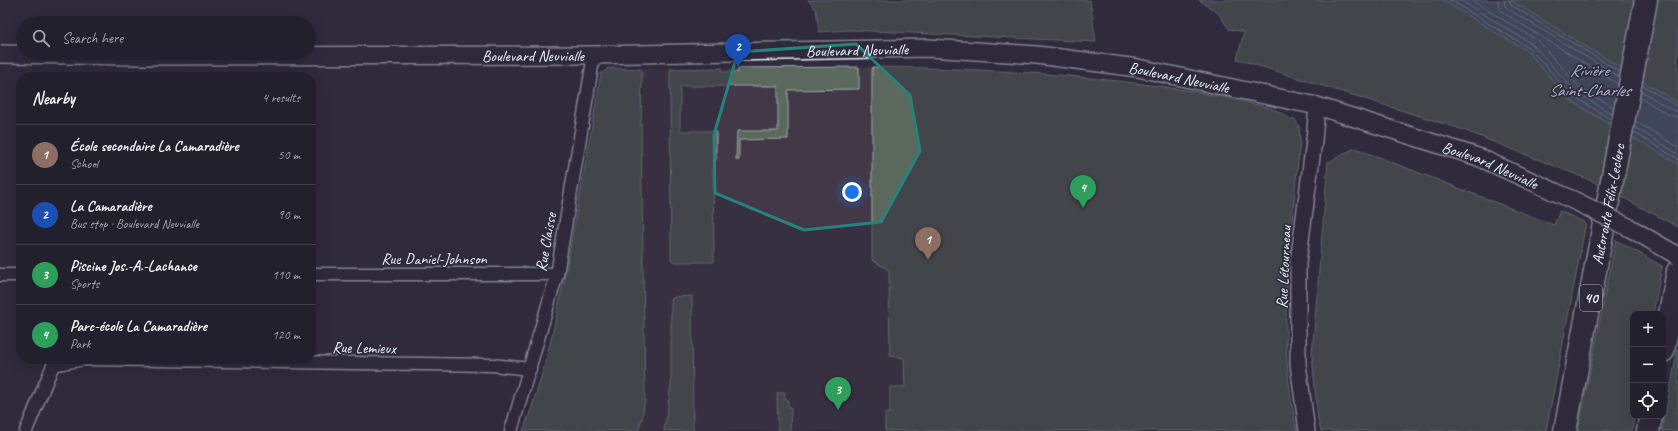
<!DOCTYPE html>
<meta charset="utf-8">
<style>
:root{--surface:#23202e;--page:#2b2836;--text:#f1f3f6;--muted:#a3a3aa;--line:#403e4a;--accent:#ffd166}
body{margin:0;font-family:Caveat,sans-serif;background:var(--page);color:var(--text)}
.controls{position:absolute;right:12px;bottom:12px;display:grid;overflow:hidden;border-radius:8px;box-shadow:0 4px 16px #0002}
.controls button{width:36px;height:36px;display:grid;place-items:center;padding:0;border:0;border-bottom:1px solid var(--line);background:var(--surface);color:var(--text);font:20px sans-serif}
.you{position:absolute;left:852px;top:192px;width:14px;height:14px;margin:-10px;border:3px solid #fff;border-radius:50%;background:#1a73e8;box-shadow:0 0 0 6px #1a73e833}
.badge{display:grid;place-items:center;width:26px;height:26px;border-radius:50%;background:var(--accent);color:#fff;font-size:13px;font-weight:700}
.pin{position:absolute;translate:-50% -33px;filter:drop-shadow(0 1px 2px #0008)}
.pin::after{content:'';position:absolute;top:21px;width:14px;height:12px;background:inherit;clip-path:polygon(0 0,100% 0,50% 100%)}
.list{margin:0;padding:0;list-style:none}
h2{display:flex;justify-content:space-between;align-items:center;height:52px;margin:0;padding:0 16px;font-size:17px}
h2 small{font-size:13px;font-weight:400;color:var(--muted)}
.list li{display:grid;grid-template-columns:26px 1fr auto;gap:12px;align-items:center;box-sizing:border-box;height:60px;padding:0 16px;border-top:1px solid var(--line)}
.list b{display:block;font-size:15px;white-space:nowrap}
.list p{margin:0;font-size:13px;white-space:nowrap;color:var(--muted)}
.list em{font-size:13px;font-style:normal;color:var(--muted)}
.icon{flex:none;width:22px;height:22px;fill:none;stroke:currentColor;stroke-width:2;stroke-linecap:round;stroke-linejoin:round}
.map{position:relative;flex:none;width:1678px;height:431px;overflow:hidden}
.search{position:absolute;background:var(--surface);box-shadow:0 4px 16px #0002;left:16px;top:16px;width:300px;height:44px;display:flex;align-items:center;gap:10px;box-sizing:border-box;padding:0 14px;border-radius:22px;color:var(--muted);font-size:15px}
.panel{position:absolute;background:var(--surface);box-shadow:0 4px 16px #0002;left:16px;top:72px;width:300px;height:292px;border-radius:16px}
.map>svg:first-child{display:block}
</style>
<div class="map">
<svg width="1678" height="431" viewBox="0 0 1678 431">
<rect width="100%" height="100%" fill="#2f2a3d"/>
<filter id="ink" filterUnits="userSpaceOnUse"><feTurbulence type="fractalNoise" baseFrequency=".025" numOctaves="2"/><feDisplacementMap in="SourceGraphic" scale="8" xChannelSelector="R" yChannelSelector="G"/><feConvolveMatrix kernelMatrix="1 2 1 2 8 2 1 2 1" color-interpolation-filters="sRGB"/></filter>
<g filter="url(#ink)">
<path fill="#423846" d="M891 67 976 69 1077 76 1180 89 1268 108 1288 117 1291 120 1295 119 1299 126 1300 141 1288 274 1285 322 1290 402 1297 431H523L531 411 558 313 587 159 601 73H603L608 68H613Z"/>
<g fill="#5a675d" stroke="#a1acaa">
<path d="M808 0H1090L1096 42 850 30 819 32 816 10Z"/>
<path d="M1199 0H1442L1527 51 1570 100 1612 126 1645 144 1678 164V227L1592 181 1461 129 1237 59 1244 32 1229 29 1218 13Z"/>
<path d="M1510 0H1678V103Z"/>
<path d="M859 67V89L788 90V139L739 140V160H736L737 131H778V86H680V131H716V160L713 161 714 262H674L671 259 670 69 722 68V72H738V68Z"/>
<path d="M873 67C958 68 1043 72 1127 82 1166 87 1204 92 1241 101 1257 105 1279 108 1291 120L1295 119 1299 126 1300 141C1291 237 1275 336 1297 431H885V414L890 413V387H905L904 358 890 356 889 270 872 260V70Z"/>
<path d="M608 68 640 69 642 71 641 124 645 399 642 418 638 431H523C546 373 558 310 570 249 581 190 591 132 601 73H603Z"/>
<path d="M1355 148 1554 225 1560 211 1586 223 1546 431H1321L1318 420 1312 355 1328 162Z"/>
<path d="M1616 240 1662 266 1653 314H1633V416H1634L1632 431H1578Z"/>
<path d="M692 296 693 431H664L671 386V300L674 297Z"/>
<path d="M1678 348V431H1662Z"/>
<path d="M777 393H785L784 399 788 400V406L791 407 790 431H778Z"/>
</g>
<path fill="#52687d" stroke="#8e9fae" d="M1442 0H1510L1678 103V164L1570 100 1527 51Z"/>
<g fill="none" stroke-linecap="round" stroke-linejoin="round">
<g stroke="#acbac7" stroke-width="1">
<path d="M1450 0 1529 48 1573 96 1611 119"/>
<path d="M1460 0 1532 44 1576 92 1612 114"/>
<path d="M1471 0 1537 40 1580 88 1614 108"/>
<path d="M1498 0 1499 8 1505 14 1618 84"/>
<path d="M1504 0 1505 6 1508 9 1619 77"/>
<path d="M1509 0 1511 5 1620 72"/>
<path d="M1642 85 1675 105 1678 106"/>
<path d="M1641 91 1672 110 1678 111"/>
<path d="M1640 97 1669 115 1678 117"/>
<path d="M1635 121 1678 147"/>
<path d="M1634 127 1678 154"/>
<path d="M1633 132 1678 159"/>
</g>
<defs>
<g id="minor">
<path d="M311 274H557"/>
<path d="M0 275H21"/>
<path d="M26 431 53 365 84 359 492 365 530 369"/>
<path d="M511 431 557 274 594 55"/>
</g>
<path id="tertiary" d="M1307 431 1298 364V263L1314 141 1317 106"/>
<g id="secondary">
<path id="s1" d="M0 54 136 56 594 55 928 48 1037 55 1138 68 1317 106 1478 157 1573 200"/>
</g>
<g id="motorway">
<path d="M1663 351 1678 271"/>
<path id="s2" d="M1565 431 1646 0"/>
<path d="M1648 431 1651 416"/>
</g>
</defs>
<use href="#minor" stroke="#e8f1f8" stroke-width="15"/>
<use href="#tertiary" stroke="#e8f1f8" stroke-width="18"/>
<use href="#secondary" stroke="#e8f1f8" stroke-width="20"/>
<use href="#motorway" stroke="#e8f1f8" stroke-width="25"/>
<use href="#minor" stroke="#2f2a3d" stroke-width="12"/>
<use href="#tertiary" stroke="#2f2a3d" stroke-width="15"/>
<use href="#secondary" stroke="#2f2a3d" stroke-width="17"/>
<use href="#motorway" stroke="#2f2a3d" stroke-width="22"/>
<defs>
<path id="secondary-bridge" d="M1573 200 1630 228 1678 256"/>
</defs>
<use href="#secondary-bridge" stroke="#e8f1f8" stroke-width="20" stroke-linecap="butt"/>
<use href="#secondary-bridge" stroke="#2f2a3d" stroke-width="17"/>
</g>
</g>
<path d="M0 0H1678V431H0ZM856 44 910 95 920 151 881 222 804 230 715 193 714 135 738 52Z" fill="#2f2a3d" fill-opacity=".55" fill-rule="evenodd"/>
<path fill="none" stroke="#25827c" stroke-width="3" stroke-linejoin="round" d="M856 44 910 95 920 151 881 222 804 230 715 193 714 135 738 52Z"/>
<g text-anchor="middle" stroke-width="3.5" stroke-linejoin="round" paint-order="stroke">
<rect fill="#2f2a3d" stroke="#b0b5c0" stroke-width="1" x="1580" y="285" width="22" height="26" rx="3"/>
<g font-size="15" font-weight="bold" fill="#e8f1f8">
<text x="1591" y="303">40</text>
</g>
<g font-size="16" fill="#e8f1f8" stroke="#2f2a3d">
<text dy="6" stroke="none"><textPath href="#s1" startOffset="857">Boulevard Neuvialle</textPath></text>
<text dy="6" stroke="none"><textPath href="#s1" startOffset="533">Boulevard Neuvialle</textPath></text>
<text dy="6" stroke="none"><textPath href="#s1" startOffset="1181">Boulevard Neuvialle</textPath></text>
<text dy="6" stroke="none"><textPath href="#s1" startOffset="1505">Boulevard Neuvialle</textPath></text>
<text dy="6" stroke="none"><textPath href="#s2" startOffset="231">Autoroute Félix-Leclerc</textPath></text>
<text transform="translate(545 242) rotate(-80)" y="6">Rue Claisse</text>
<text x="434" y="264">Rue Daniel-Johnson</text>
<text transform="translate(1283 267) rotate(-87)" y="6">Rue Létourneau</text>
<text transform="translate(364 347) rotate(1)" y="6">Rue Lemieux</text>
</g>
<g font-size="17" font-style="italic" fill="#acbac7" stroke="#2f2a3d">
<text x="1589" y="76">Rivière<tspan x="1589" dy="20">Saint-Charles</tspan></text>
</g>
</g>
</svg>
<div class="controls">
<button>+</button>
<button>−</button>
<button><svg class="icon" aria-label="locate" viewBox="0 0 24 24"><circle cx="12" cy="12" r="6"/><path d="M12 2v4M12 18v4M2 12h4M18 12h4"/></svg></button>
</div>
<div class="you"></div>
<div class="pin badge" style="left:928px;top:260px;background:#8d6e63">1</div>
<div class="pin badge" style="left:738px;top:67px;background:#1a4fb4">2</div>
<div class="pin badge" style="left:838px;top:410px;background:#2e9e5b">3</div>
<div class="pin badge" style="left:1083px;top:208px;background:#2e9e5b">4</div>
<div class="search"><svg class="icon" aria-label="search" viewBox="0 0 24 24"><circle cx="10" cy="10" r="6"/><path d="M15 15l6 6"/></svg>Search here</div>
<section class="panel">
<h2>Nearby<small>4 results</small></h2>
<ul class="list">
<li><span class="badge" style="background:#8d6e63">1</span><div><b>École secondaire La Camaradière</b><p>School</p></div><em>50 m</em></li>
<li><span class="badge" style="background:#1a4fb4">2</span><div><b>La Camaradière</b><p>Bus stop · Boulevard Neuvialle</p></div><em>90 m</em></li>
<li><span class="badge" style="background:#2e9e5b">3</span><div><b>Piscine Jos.-A.-Lachance</b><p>Sports</p></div><em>110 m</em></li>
<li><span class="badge" style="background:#2e9e5b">4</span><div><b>Parc-école La Camaradière</b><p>Park</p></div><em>120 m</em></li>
</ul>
</section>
</div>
